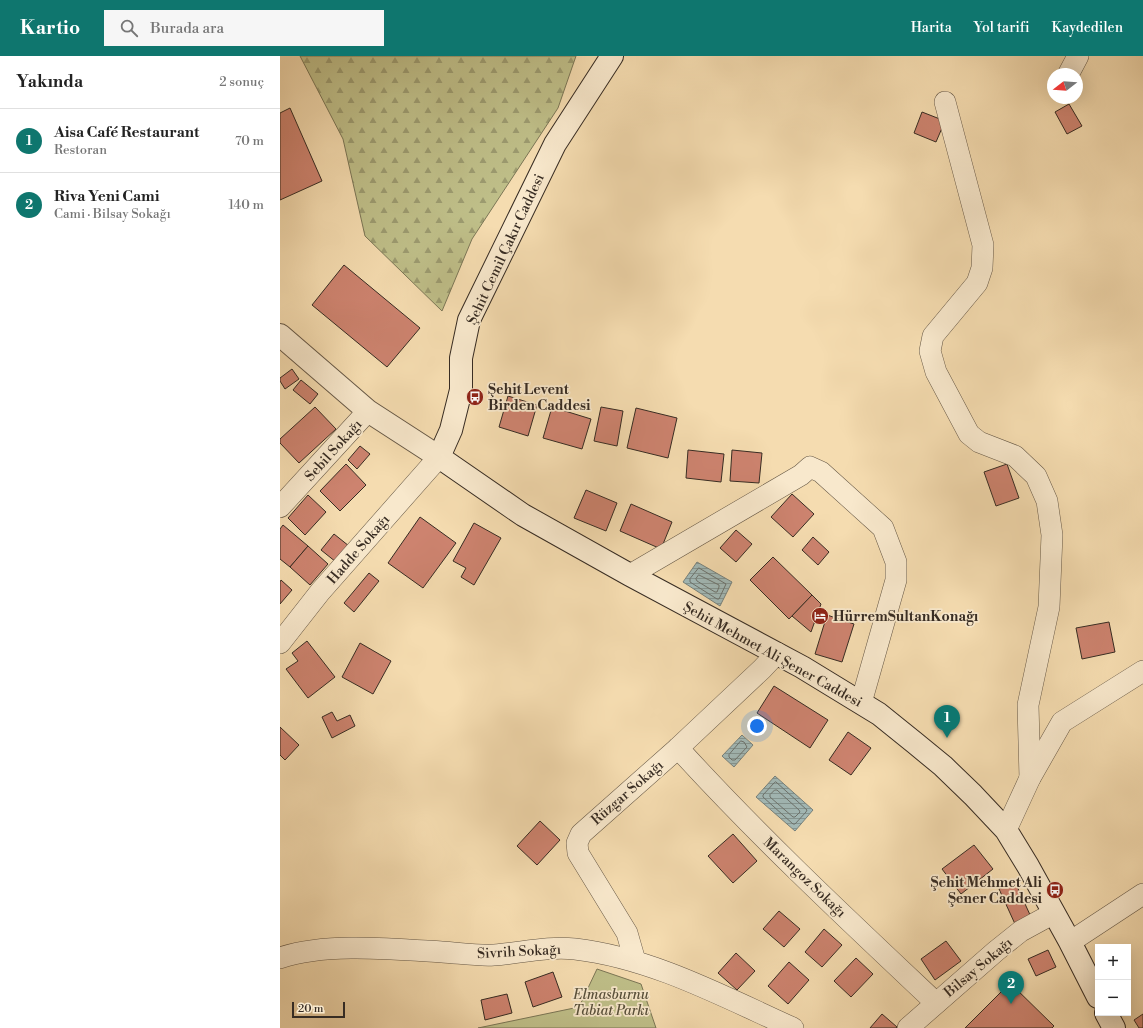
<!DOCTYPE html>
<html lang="tr">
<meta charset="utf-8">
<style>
:root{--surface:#fff;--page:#f6f6f6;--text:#222;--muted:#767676;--line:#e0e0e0;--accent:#0f766e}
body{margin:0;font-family:"Libre Bodoni",serif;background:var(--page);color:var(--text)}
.controls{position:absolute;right:12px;bottom:12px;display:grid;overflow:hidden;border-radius:0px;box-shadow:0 4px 16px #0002}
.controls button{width:36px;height:36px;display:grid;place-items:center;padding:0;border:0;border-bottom:1px solid var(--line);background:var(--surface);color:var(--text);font:20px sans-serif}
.compass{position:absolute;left:767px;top:12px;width:36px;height:36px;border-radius:50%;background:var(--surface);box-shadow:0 4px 16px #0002;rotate:253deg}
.scale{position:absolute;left:12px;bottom:10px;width:53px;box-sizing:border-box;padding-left:4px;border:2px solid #372c23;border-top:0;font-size:11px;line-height:14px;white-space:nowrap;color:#372c23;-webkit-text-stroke:3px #f8e8cc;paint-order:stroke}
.you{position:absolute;left:477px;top:670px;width:14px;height:14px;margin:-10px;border:3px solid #fff;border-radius:50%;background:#1a73e8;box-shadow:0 0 0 6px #1a73e833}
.badge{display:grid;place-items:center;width:26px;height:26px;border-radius:50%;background:var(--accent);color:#fff;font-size:13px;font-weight:700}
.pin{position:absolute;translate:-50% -33px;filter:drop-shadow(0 1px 2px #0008)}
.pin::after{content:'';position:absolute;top:21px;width:14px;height:12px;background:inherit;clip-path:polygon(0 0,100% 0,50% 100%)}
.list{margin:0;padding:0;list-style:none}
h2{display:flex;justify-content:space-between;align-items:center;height:52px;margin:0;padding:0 16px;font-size:17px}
h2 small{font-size:13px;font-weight:400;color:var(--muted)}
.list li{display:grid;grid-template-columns:26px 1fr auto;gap:12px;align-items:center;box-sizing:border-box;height:64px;padding:0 16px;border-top:1px solid var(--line)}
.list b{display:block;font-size:15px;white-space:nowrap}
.list p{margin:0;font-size:13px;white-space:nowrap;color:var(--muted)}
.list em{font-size:13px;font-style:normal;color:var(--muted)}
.icon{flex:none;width:22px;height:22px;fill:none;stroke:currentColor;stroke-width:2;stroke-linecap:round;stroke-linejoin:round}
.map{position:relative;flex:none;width:863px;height:972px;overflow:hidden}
header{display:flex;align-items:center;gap:24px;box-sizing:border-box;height:56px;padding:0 20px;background:var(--accent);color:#fff}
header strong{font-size:19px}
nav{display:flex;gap:22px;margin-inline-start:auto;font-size:14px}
.search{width:280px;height:36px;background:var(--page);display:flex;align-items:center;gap:10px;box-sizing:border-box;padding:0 14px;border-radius:0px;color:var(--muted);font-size:15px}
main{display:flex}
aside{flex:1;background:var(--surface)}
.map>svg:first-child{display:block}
</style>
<header>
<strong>Kartio</strong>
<div class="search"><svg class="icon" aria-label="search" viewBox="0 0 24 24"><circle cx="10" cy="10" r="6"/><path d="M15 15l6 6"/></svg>Burada ara</div>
<nav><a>Harita</a><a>Yol tarifi</a><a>Kaydedilen</a></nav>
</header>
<main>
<aside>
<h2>Yakında<small>2 sonuç</small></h2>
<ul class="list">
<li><span class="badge">1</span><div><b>Aisa Café Restaurant</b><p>Restoran</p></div><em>70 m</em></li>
<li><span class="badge">2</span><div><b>Riva Yeni Cami</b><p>Cami · Bilsay Sokağı</p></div><em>140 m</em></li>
</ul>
</aside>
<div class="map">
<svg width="863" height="972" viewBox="0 0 863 972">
<defs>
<pattern id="forest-firs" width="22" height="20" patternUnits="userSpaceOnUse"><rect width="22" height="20" fill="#bfbf89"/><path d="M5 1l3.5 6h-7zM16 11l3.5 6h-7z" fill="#9c9b70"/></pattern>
<pattern id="water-rules" width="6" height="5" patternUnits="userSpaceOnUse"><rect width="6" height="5" fill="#a2b9b7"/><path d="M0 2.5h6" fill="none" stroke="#859794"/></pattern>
</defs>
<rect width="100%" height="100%" fill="#f5dcb0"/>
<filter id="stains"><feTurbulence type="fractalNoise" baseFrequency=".005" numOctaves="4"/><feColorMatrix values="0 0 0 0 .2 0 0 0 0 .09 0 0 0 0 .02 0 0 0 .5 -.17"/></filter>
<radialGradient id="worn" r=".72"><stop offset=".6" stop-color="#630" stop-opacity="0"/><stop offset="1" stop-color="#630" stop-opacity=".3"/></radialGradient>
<path fill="url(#forest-firs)" stroke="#7b7656" d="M20 0H296L278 52 192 183 162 255 85 180 63 83Z"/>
<path fill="#bfbf89" stroke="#7b7656" d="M317 913 361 928 376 972H198L299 951Z"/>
<g fill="url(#water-rules)" stroke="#77817c">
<path d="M417 506 452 526 440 550 403 526Z"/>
<path d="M462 679 473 689 454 711 442 700Z"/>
<path d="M495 720 533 754 515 775 476 741Z"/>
</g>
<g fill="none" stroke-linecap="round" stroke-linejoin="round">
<g stroke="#6c726d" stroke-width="1">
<path d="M419 512 446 528 439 543H437L410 526V523Z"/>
<path d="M419 519 439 529V531L437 536H435L417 525 416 523Z"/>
<path d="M461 685 464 686 467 691 455 704H452L449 701V699Z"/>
<path d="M496 726 527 754 526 756 515 768H513L483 741V739L494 727Z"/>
<path d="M495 734H497L519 754 520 756 515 761H513L490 741V739Z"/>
</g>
</g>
<g fill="#cd836f" stroke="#372c23">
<path d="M789 48 802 70 787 78 775 56Z"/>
<path d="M10 52 42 125 0 144V57Z"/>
<path d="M642 56 665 65 656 86 634 77Z"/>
<path d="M64 209 140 272 107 311 32 249Z"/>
<path d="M12 313 19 323 5 333 0 325V322Z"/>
<path d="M21 324 38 338 30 348 13 334Z"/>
<path d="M228 340 257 349 248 380 219 371Z"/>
<path d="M35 351 56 373 19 407 0 387V383Z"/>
<path d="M272 351 311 363 302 393 263 382Z"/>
<path d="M321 351 343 355 337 390 314 385Z"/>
<path d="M356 352 397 362 388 402 347 392Z"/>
<path d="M80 390 90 398 77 413 68 404Z"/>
<path d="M408 394 444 398 441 426 406 422Z"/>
<path d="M452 394 482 397 479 427 450 425Z"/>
<path d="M66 408 86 429 60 455 40 435Z"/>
<path d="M727 408 739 442 716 450 704 416Z"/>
<path d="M306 434 337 447 326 475 294 462Z"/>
<path d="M512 438 534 458 513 481 491 461Z"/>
<path d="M28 439 46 456 25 479 8 462Z"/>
<path d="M351 448 392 466 381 493 340 475Z"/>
<path d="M140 461 176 487 143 532 108 507Z"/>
<path d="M194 467 221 482 194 529 181 521 186 512 173 505Z"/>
<path d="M3 469 28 490 10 511 0 503V473Z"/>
<path d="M456 474 472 488 456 506 440 492Z"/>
<path d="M54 478 74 494 61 510 41 494Z"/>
<path d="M533 481 549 496 538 509 522 494Z"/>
<path d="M28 490 48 508 30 529 10 511Z"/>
<path d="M493 501 532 539 509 563 470 524Z"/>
<path d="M89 517 99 525 74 556 64 547Z"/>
<path d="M1 524 12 534 0 548V526Z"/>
<path d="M532 539 541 548 531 576 512 560Z"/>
<path d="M547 559 574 568 562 606 535 598Z"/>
<path d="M829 566 835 596 802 603 796 572Z"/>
<path d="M27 585 55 621 28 642 6 613 18 605 12 597Z"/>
<path d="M80 587 111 605 93 638 62 621Z"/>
<path d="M494 630 548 664 530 692 477 657Z"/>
<path d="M52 656 57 665 70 659 75 670 52 682 42 661Z"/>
<path d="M0 671 19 689 5 704 0 699Z"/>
<path d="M568 676 591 692 571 719 549 704Z"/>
<path d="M260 765 280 784 257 809 237 790Z"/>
<path d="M453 778 477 805 453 827 428 800Z"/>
<path d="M694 789 713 813 681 838 662 813Z"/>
<path d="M735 826 751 861 735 868 719 833Z"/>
<path d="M499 855 520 873 504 891 483 873Z"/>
<path d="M544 873 562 889 542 911 525 896Z"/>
<path d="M666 885 681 905 655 924 641 903Z"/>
<path d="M768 894 776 911 756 920 748 903Z"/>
<path d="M456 897 475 915 457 934 438 917Z"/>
<path d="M576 902 593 918 571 941 554 925Z"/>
<path d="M509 906 529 924 508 948 488 930Z"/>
<path d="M273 916 282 941 253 951 245 926Z"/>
<path d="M730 927 774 970 772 972H685Z"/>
<path d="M227 938 232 957 205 964 201 944Z"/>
<path d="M602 958 617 971 616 972H590Z"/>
<path d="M863 958V972H859L854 964Z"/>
</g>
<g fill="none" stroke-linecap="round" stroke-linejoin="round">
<defs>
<g id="minor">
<path d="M789 17 798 0"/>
<path d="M665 46 703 189 702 212 697 227 653 280 650 295 656 316 689 378 699 386 735 400 756 420 767 445 772 479 769 551 748 649 750 722"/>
<path d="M0 451 88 355"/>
<path d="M350 519 521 419 530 411 541 416 603 472 616 506V524L581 647"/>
<path d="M0 587 40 536 159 401"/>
<path d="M398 692C479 781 568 864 656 947"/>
<path d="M726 774 750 722 782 666 863 615"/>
<path d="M790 886 863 838"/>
<path d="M0 902C44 886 115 893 162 896 179 897 197 900 214 899 241 897 268 890 295 893 372 902 442 940 513 972"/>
<path d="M355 905 347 877 298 797 297 787 301 778 398 692 482 613 497 597"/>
<path d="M628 972 716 895 741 875 774 857"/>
</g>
<path id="tertiary" d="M0 279 88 355 159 401"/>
<g id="secondary">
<path d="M332 0 275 88 189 264 181 302V334L171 374 159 401 243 459 350 519 522 611 599 658 635 687 663 710 693 739 726 774 748 810 790 886 818 941"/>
<path d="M826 957 834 972"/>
</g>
</defs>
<use href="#minor" stroke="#665846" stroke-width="22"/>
<use href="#tertiary" stroke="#665846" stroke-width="24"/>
<use href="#secondary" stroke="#372c23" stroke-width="24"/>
<use href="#minor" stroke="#f8e8cc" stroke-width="21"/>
<use href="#tertiary" stroke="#f8e8cc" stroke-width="22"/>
<use href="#secondary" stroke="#f8e8cc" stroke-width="22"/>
</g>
<defs>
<symbol id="bus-disc" viewBox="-11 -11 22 22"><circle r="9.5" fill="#8f2418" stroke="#f8e8cc"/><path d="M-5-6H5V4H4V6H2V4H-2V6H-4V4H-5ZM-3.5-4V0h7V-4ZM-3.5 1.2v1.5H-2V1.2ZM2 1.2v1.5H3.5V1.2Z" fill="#fff"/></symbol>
<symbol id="hotel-disc" viewBox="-11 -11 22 22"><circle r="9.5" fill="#8f2418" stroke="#f8e8cc"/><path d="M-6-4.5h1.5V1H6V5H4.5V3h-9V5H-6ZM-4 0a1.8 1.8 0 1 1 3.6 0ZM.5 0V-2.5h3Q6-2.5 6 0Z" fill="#fff"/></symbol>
</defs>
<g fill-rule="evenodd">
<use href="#bus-disc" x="185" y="331" width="20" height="20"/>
<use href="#hotel-disc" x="530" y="550" width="20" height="20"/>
<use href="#bus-disc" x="765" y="824" width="20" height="20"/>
</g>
<g text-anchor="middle" stroke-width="3.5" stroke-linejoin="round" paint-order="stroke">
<g font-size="14" fill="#372c23" stroke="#f8e8cc">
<text transform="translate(225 193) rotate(-65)" y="5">Şehit Cemil Çakır Caddesi</text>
<text transform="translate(53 394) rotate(-48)" y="5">Sebil Sokağı</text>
<text transform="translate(78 493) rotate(-49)" y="5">Hadde Sokağı</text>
<text transform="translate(493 598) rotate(29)" y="5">Şehit Mehmet Ali Şener Caddesi</text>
<text transform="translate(347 736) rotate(-41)" y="5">Rüzgar Sokağı</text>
<text transform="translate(525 821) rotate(44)" y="5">Marangoz Sokağı</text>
<text transform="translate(239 895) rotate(-3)" y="5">Sivrih Sokağı</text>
<text transform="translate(698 911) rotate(-40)" y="5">Bilsay Sokağı</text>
</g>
<g font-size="14" font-weight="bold" fill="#372c23" stroke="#f8e8cc" text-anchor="start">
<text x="208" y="338">Şehit Levent<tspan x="208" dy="16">Birden Caddesi</tspan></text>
<text x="553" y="565">HürremSultanKonağı</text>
<text x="762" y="831" text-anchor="end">Şehit Mehmet Ali<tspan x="762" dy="16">Şener Caddesi</tspan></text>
</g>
<g font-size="14" font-style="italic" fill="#59513c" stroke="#f8e8cc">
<text x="331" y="943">Elmasburnu<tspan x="331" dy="16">Tabiat Parkı</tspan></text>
</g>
</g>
<rect width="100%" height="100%" filter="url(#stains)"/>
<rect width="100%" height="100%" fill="url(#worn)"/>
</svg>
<div class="controls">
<button>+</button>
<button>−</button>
</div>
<svg class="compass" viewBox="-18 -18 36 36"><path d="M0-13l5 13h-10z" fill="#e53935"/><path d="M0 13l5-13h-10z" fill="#767676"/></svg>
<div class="scale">20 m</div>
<div class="you"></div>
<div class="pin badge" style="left:667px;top:682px">1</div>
<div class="pin badge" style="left:731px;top:948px">2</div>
</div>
</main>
